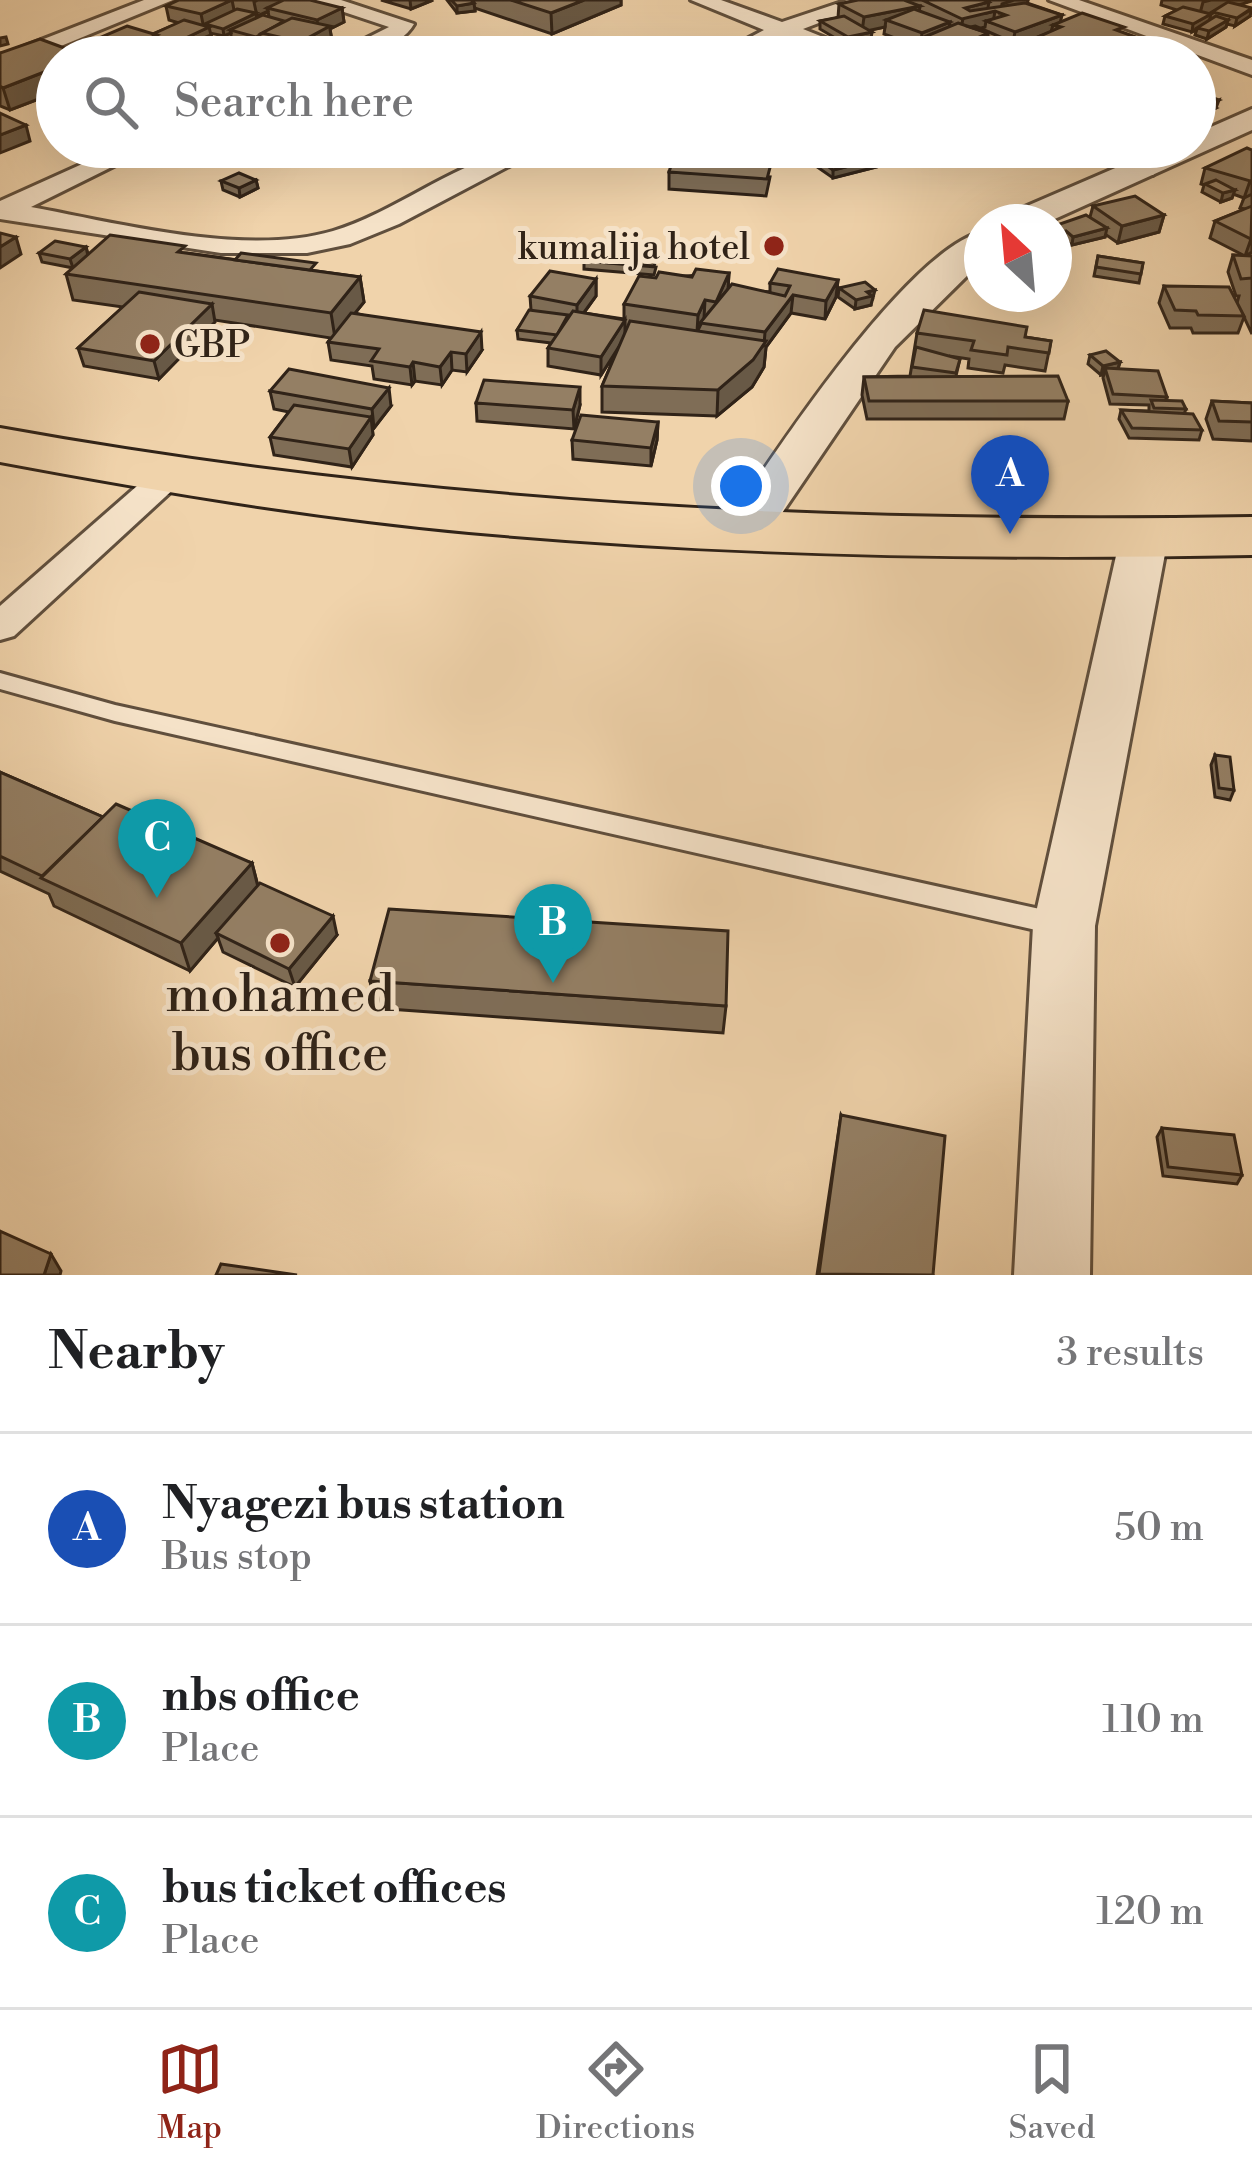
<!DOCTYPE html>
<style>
:root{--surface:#fff;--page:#f2f2f2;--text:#202124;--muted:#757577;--line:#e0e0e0;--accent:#8f2418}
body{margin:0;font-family:"Libre Bodoni",serif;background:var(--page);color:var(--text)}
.compass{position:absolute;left:964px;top:204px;width:108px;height:108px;border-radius:50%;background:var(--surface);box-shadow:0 12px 48px #0002;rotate:334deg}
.you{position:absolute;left:741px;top:486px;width:42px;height:42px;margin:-30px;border:9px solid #fff;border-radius:50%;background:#1a73e8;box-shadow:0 0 0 18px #1a73e833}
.badge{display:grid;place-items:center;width:78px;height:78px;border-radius:50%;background:var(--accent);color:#fff;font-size:39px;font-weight:700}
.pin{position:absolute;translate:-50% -99px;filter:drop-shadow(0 3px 6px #0008)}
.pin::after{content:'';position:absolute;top:63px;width:42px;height:36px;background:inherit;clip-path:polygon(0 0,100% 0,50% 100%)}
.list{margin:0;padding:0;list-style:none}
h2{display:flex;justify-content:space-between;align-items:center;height:156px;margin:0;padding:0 48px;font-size:51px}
h2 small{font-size:39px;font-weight:400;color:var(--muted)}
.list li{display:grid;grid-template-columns:78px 1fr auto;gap:36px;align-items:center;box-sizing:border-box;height:192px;padding:0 48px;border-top:3px solid var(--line)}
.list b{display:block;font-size:45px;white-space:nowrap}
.list p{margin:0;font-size:39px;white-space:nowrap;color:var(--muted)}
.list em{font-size:39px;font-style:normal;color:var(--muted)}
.icon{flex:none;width:66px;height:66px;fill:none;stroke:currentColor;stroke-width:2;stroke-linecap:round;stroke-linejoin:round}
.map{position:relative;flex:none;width:1252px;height:1275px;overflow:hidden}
.search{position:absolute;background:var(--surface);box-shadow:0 12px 48px #0002;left:36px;right:36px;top:36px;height:132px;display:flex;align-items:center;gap:30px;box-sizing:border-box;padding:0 42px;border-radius:66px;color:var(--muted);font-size:45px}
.sheet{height:732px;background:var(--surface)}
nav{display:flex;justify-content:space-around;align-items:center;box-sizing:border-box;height:168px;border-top:3px solid var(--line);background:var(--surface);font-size:33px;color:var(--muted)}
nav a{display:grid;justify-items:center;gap:6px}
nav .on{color:var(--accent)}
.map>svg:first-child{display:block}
</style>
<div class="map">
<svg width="1252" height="1275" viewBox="0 0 1252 1275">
<rect width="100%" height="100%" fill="#f0d3ab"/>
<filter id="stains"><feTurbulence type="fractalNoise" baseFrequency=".00167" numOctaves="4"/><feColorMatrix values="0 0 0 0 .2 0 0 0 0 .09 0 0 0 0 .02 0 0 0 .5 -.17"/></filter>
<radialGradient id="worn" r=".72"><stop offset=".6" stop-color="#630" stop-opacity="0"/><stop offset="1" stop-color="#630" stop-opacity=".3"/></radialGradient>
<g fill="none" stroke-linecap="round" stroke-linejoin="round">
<defs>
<path id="service" d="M0 673 115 705 1058 913 1067 917 1071 924 1067 931 1058 935 115 721 0 689Z"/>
<g id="minor">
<path d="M144 0H173L0 71V56Z"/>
<path d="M308 0H341L414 24C399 50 356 57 329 57L389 27Z"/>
<path d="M691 0H721L782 22 848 0H879L803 29 873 57H841L784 37 742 57H713L764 30Z"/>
<path d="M1049 0H1079L1252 60V75Z"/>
<path d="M120 147H152L31 207C118 223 246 257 333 231 404 210 471 147 545 147L399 224 350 244 307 253H221L0 219V201Z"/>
<path d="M1073 147H1107L1157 170 1153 175H1135Z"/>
<path d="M165 469 177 472 182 479 177 486 14 636 0 640V606L153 472Z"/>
</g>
<g id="tertiary">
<path d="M1252 109V130L1048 222H1000L1006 215 1164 147H1195V134Z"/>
<path d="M982 232V261L895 347 763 541 746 546 729 541 723 531C768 462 906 251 982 232Z"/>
<path d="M1144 523 1161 527 1168 538 1095 926 1090 1275H1014L1033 926 1120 538 1127 527Z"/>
</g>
<path id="trunk" d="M0 428C420 504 826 524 1252 517V555C990 560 729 556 469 532 311 517 155 491 0 462Z"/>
</defs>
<use href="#service" stroke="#604f3d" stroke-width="6"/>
<use href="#minor" stroke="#604f3d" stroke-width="6"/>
<use href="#tertiary" stroke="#604f3d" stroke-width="6"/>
<use href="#trunk" stroke="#302318" stroke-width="6"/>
<use href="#service" fill="#f5e2c8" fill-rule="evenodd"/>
<use href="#minor" fill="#f5e2c8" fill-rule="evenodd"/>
<use href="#tertiary" fill="#f5e2c8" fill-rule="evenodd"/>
<use href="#trunk" fill="#f0d3ab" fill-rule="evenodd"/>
</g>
<g fill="#7f6d56" stroke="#302318" stroke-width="3" fill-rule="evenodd">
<path d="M179 0H280L342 8 344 22 330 29 332 41 303 56 264 48 263 42 257 45 231 37V33L224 36 210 33 211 35 176 50 159 45 160 50 143 57 96 56 92 41 153 34 179 23 169 20 166 6ZM268 11 269 17 256 18 257 16Z"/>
<path d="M381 0H433L411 9Z"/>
<path d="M447 0H471L474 3 473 0H621V5L552 34 475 8V11L457 13Z"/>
<path d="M858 0H1028L1027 3 1062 15 1060 21 1123 33 1141 39 1137 53 1129 57H1033L1036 56 1031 54 1033 39 1018 45 1026 48 1024 56 1021 57H921L915 55 916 46 884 34 885 27 869 30 871 39 847 45 820 29V21L838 18 839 4Z"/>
<path d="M1162 0H1252L1239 5 1250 16 1235 26 1227 24 1226 27 1207 39 1195 35 1197 29 1192 32 1163 24 1165 16 1177 10 1161 5Z"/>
<path d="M0 53 57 57V117L45 113 41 98 10 110 0 106Z"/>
<path d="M1195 99 1216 108 1205 113 1195 109Z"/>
<path d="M1252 150V252L1245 256 1210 238 1215 221 1245 209 1240 208 1244 198 1233 194 1232 198 1221 202 1202 192 1204 185 1201 184 1205 168Z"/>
<path d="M814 156 880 166 833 178 813 164Z"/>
<path d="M669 172 770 177 766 196 669 189Z"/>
<path d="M256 180 258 188 240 197 223 190 221 181Z"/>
<path d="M1093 206 1164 215 1159 232 1118 243 1105 234V237L1072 245 1064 240 1054 226 1090 217Z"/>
<path d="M86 247 88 254 187 253 360 277 364 302 355 313 482 350 467 372 452 370 442 385 415 381 412 385 374 379 372 366 331 360 328 342 331 338 215 320 159 379 84 366 78 348 123 307 73 300 66 274 73 268 42 262 39 253Z"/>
<path d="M1233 255 1252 256V334L1244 317 1238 333H1193L1191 328H1170L1159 303 1164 286 1237 303 1239 296H1236L1228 272Z"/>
<path d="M1098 256 1143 263 1139 283 1094 276Z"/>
<path d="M584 261 656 267 654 275 584 269Z"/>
<path d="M729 273 728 288 770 292V283L838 280 836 297 825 319 791 313 766 347 764 367 752 387 717 416 602 412V386L618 348 601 375 548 366V348L551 343 518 339 517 330 531 310 530 296 596 279V296L584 313 624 319V304L656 278Z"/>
<path d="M839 288 874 299H871V305L855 309 838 297Z"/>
<path d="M917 333 1025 337 1051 341 1045 371 1005 365 1003 373 968 368 969 359 949 356 960 359 956 376 1068 401 1064 419H867L862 395 864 377 910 376Z"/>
<path d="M1090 355 1120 362 1118 369 1167 397 1165 401 1186 409 1184 414 1202 430 1199 440 1129 438 1119 419 1121 410 1149 411V405L1110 404 1103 378 1104 374 1101 375 1088 364Z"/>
<path d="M270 391 391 406 374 428 372 427 373 435 352 467 274 455 270 437 289 412 274 409Z"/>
<path d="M1212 401 1252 403V441L1213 439 1206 419Z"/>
<path d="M476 403 580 405 574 429 477 421Z"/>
<path d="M658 422 657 440 651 466 573 459 572 440Z"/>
<path d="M1215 755 1234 790 1230 800 1215 797 1211 765Z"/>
<path d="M0 772 103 817 252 863 258 886 337 935 295 987 223 952 218 938 190 971 54 906 49 894 0 871Z"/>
<path d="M370 981 726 1006 723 1033 375 1008Z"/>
<path d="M841 1115 933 1275H817Z"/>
<path d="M1162 1128 1242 1175 1237 1184 1163 1176 1157 1137Z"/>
</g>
<g fill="#685946" stroke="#302318" stroke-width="3">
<path d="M232 0 235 15 204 29 201 14Z"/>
<path d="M258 0H280L281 5 267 8 268 11 257 16 254 2Z"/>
<path d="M410 0H433L411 9Z"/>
<path d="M584 0H621V5L552 34 551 13Z"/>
<path d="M1014 0H1028L1026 10 1000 13 1002 4Z"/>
<path d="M1211 0H1252V1L1199 17 1203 2Z"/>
<path d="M989 2 987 13 995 11 993 23 986 21 985 27 960 34 965 8Z"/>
<path d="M474 3 475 11 457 13V6Z"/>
<path d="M920 6 918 20H886L885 27 862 32 864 17Z"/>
<path d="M342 8 344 22 330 29 332 41 303 56 300 42 319 32 317 20Z"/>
<path d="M1252 9 1250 16 1235 26 1237 18Z"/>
<path d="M256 13 257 21 230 30 231 33 224 36 223 29Z"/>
<path d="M1211 14 1209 22 1192 32 1193 24Z"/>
<path d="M1062 15 1059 27 1053 25 1051 32 1012 47 1015 32Z"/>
<path d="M1228 20 1226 27 1207 39 1209 31Z"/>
<path d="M950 22 948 36 921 41 922 33Z"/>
<path d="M209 27 211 35 176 50 175 43Z"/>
<path d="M872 32 871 39 847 45 848 37Z"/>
<path d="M988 33 986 48 957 57V54L975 39Z"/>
<path d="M157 35 160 50 143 57H123L121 50Z"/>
<path d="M6 37 8 44 0 46V38Z"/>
<path d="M1141 39 1137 53 1129 57H1098Z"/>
<path d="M1026 48 1024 56 1021 57H1004Z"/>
<path d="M57 67V92L10 110 3 88Z"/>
<path d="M1219 100 1216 108 1205 113 1207 105Z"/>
<path d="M26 125 30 141 0 153V135Z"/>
<path d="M881 158 880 166 833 178V170Z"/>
<path d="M256 180 258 188 240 197 239 188Z"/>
<path d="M1252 180V194L1244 198 1250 181Z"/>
<path d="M1235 190 1232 198 1221 202 1223 193Z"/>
<path d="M1164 215 1159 232 1118 243 1122 226Z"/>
<path d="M1107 228 1105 237 1072 245 1073 237Z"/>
<path d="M1066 231 1064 240 1054 242V234Z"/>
<path d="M16 237 21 254 0 268V247Z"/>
<path d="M1252 238V252L1245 256 1251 239Z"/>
<path d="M86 247 88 256 73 268 70 259Z"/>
<path d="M729 273 728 290 716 302Z"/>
<path d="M360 277 364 302 335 338 331 313Z"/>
<path d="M596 279V296L577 322V305Z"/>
<path d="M838 280 836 297 825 319 826 301Z"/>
<path d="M875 290 871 305 855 309 856 300 867 292Z"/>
<path d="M793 295 791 313 766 347 764 367 752 387 717 416 718 390 764 345 765 332Z"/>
<path d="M705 300 704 318 697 332 698 315Z"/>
<path d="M212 304 215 322 159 379 154 361Z"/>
<path d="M625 320V337L601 375V357Z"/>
<path d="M481 332 482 350 467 372 466 354Z"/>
<path d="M451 352 452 370 442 385 440 367Z"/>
<path d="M413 362 415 381 412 385 410 367Z"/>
<path d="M1120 362 1117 371 1105 368 1104 374 1101 375 1103 366Z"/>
<path d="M580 387V405L574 429 573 410Z"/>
<path d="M389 388 391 406 374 428 372 409Z"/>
<path d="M371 417 373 435 352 467 349 449Z"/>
<path d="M658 422 657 440 651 466V448Z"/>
<path d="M252 863 259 891 216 933 218 938 190 971 181 943Z"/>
<path d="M333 916 337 935 295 987 289 969Z"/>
<path d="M51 1254 61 1271 60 1275H44Z"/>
</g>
<g fill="#947f64" stroke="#302318" stroke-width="3">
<path d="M179 0H232L201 14 166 6Z"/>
<path d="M284 0H310L342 8 317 20 267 8Z"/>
<path d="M451 0H471L474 3 457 6Z"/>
<path d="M511 0H584L551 13Z"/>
<path d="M858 0H904L920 6 864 17 839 4Z"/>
<path d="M922 0H986L989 2 965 8 970 11 1025 3 1062 15 1015 32 986 21 1006 15 995 11 962 19Z"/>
<path d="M1228 2 1252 8 1237 18 1212 12Z"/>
<path d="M1183 7 1211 14 1193 24 1165 16Z"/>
<path d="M237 9 256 13 223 29 205 24Z"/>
<path d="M914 9 950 22 922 33 886 20Z"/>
<path d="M1082 13 1124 27 1116 30 1141 39 1098 57H1085L1033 39 1061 27 1053 25Z"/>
<path d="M263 15 284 21 256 37 230 30Z"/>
<path d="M844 16 872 32 848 37 820 21Z"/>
<path d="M1216 16 1228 20 1209 31 1197 28Z"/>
<path d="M292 18 330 26 300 42 262 33Z"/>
<path d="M184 20 209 27 175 43 157 38V35L153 34Z"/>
<path d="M958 23 988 33 975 39 985 42 957 54 917 40Z"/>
<path d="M127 26 157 35 121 50 92 41Z"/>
<path d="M975 26 1026 48 1006 56 990 49 1001 45 988 39V33L970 27Z"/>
<path d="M40 39 86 56 57 57V67L3 88 0 86V53Z"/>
<path d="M984 47 1009 57H957Z"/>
<path d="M1158 48 1183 57H1139Z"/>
<path d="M194 50 220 57H190L182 55Z"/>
<path d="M796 53 807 57H784Z"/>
<path d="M57 91V103L41 98Z"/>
<path d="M1206 95 1219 100 1207 105 1195 100Z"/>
<path d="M0 113 26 125 0 135Z"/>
<path d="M851 147H865L881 158 833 170 814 156Z"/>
<path d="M1247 148 1252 150V180L1250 181 1205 168Z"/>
<path d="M675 153 772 160 767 179 669 172Z"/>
<path d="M239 173 256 180 239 188 221 181Z"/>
<path d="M1216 180 1235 190 1223 193 1205 184Z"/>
<path d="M1135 196 1164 215 1122 226 1093 206Z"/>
<path d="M1252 206 1251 239 1215 221Z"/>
<path d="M1086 215 1107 228 1073 237 1066 231 1054 234V226Z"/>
<path d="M0 233 16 237 0 247Z"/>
<path d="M110 235 185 246 178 252 360 277 331 313 66 274Z"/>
<path d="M55 241 86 247 70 259 39 253Z"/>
<path d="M588 252 657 258 654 266 584 261Z"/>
<path d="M241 253 316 263 310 270 235 260Z"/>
<path d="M1233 255 1252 256V278L1241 279Z"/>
<path d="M1098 256 1143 263 1141 274 1096 267Z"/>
<path d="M696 269 729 273 716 302 705 300 698 315 624 304 639 276 656 278 659 272 692 277Z"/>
<path d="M778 269 838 280 826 301 793 295 765 332 700 323 732 284 785 296 790 286 770 283Z"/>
<path d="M550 271 596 279 577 305 530 296Z"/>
<path d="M865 282 875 290 867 292 872 296 856 300 839 288Z"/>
<path d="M1164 286 1229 287 1244 316 1198 315 1196 311 1175 310Z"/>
<path d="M139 292 212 304 154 361 78 348Z"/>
<path d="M529 310 568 315 557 335 517 330Z"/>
<path d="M924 310 1027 327 1025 337 1051 341 1049 353 1008 347 1007 355 971 350 974 341 917 333Z"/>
<path d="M573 311 625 320 601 357 548 348Z"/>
<path d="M351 313 481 332 466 354 451 352 440 367 413 362 410 367 371 361 379 349 328 342Z"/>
<path d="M630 321 766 341 753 360 718 390 602 386Z"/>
<path d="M916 347 960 359 956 373 912 367Z"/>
<path d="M1106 351 1120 362 1103 366 1090 355Z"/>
<path d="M1105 368 1158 371 1167 397 1113 394Z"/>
<path d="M289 369 389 388 372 409 270 391Z"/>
<path d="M1058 376 1068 401H869L864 377Z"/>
<path d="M484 380 580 387 573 410 476 403Z"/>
<path d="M1151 400 1182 401 1186 409 1154 408Z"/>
<path d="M1212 401 1252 403V422L1219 421Z"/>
<path d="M294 405 371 417 349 449 270 437Z"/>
<path d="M1121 410 1193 414 1202 430 1132 428Z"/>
<path d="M581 415 658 422 651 448 572 440Z"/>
<path d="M1215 755 1230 757 1234 790 1219 788Z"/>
<path d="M0 772 103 817 42 876 0 856Z"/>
<path d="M116 804 252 863 181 943 41 878Z"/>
<path d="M260 883 333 916 289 969 216 933Z"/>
<path d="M389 909 728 931 726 1006 370 981Z"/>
<path d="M841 1115 945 1136 933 1275 819 1274Z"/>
<path d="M1162 1128 1234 1135 1242 1175 1168 1167Z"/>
<path d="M0 1231 51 1254 44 1275H0Z"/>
<path d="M221 1264 297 1275H216Z"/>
</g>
<g fill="#8f2418" stroke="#f5e2c8" stroke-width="4.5">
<circle cx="774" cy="246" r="12"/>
<circle cx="150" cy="344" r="12"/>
<circle cx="280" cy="943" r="12"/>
</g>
<g text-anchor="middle" stroke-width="10" stroke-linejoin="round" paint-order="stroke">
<g font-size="36" fill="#302318" stroke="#f5e2c8" text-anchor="end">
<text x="750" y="259">kumalija hotel</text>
<text x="174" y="357" text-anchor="start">GBP</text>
</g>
<g font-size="51" fill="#302318" stroke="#f5e2c8">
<text x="280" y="1011">mohamed<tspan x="280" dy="59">bus office</tspan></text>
</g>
</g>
<rect width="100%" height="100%" filter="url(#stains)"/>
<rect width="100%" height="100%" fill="url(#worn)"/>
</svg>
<svg class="compass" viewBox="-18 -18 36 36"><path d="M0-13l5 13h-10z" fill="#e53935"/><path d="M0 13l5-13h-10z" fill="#757577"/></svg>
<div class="you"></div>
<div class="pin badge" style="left:1010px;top:534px;background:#1a4fb4">A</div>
<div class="pin badge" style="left:553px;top:983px;background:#0f9aa8">B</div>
<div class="pin badge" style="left:157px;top:898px;background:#0f9aa8">C</div>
<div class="search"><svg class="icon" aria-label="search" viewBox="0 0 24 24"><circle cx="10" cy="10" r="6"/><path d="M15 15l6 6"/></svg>Search here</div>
</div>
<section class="sheet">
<h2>Nearby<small>3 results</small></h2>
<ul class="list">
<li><span class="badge" style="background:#1a4fb4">A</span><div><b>Nyagezi bus station</b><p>Bus stop</p></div><em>50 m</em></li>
<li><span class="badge" style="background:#0f9aa8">B</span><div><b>nbs office</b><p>Place</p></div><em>110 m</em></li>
<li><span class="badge" style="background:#0f9aa8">C</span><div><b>bus ticket offices</b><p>Place</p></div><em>120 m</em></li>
</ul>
</section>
<nav>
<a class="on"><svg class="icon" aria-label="map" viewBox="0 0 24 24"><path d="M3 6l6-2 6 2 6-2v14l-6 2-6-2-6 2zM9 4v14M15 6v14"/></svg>Map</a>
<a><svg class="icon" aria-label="directions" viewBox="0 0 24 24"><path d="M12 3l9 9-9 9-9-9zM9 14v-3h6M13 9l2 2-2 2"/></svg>Directions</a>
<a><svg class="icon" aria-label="saved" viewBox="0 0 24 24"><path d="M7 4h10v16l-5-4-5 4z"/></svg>Saved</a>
</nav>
